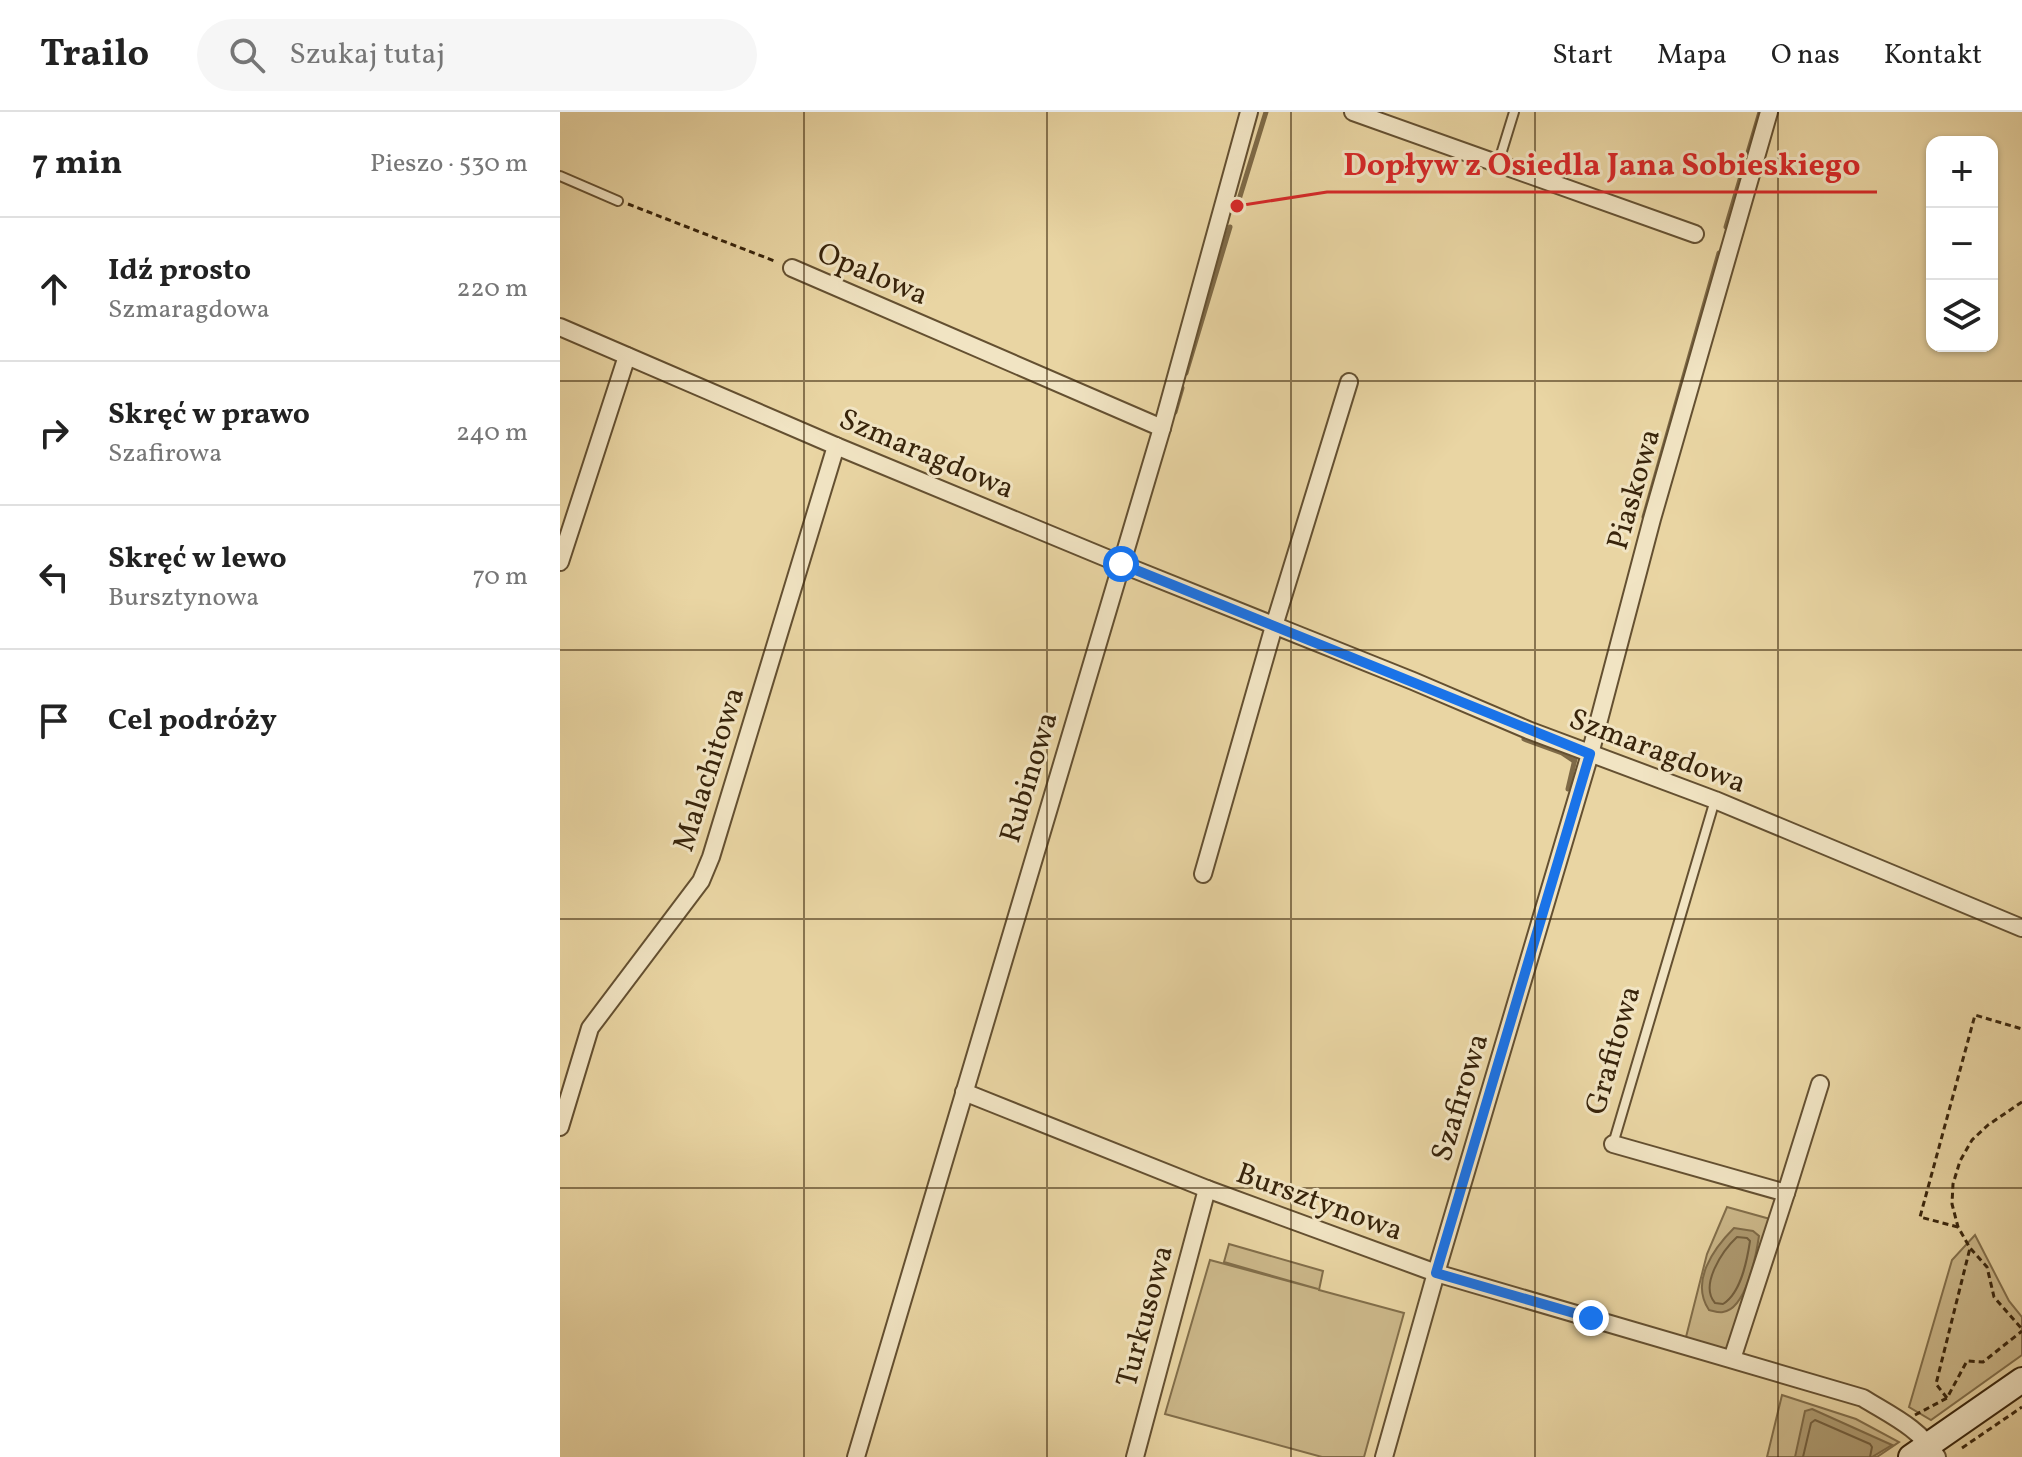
<!DOCTYPE html>
<html lang="pl">
<meta charset="utf-8">
<style>
:root{--surface:#fff;--page:#f6f6f6;--text:#222;--muted:#767676;--line:#e0e0e0}
body{margin:0;font-family:Vollkorn,serif;background:var(--page);color:var(--text)}
.controls{position:absolute;right:24px;top:24px;display:grid;overflow:hidden;border-radius:16px;box-shadow:0 2px 6px #0004}
.controls button{width:72px;height:72px;display:grid;place-items:center;padding:0;border:0;border-bottom:2px solid var(--line);background:var(--surface);color:var(--text);font:40px sans-serif}
.stop{position:absolute;width:24px;height:24px;margin:-18px;border:6px solid #1a73e8;border-radius:50%;background:#fff}
.stop.end{background:#1a73e8;border-color:#fff;box-shadow:0 2px 8px #0008}
.list{margin:0;padding:0;list-style:none}
h2{display:flex;justify-content:space-between;align-items:center;height:104px;margin:0;padding:0 32px;font-size:34px}
h2 small{font-size:26px;font-weight:400;color:var(--muted)}
.list li{display:grid;grid-template-columns:52px 1fr auto;gap:24px;align-items:center;box-sizing:border-box;height:144px;padding:0 32px;border-top:2px solid var(--line)}
.list b{display:block;font-size:30px;white-space:nowrap}
.list p{margin:0;font-size:26px;white-space:nowrap;color:var(--muted)}
.list em{font-size:26px;font-style:normal;color:var(--muted)}
.icon{flex:none;width:44px;height:44px;fill:none;stroke:currentColor;stroke-width:2;stroke-linecap:round;stroke-linejoin:round}
.map{position:relative;flex:none;width:1462px;height:1345px;overflow:hidden}
header{display:flex;align-items:center;gap:48px;box-sizing:border-box;height:112px;padding:0 40px;background:var(--surface);border-bottom:2px solid var(--line)}
header strong{font-size:38px}
nav{display:flex;gap:44px;margin-inline-start:auto;font-size:28px}
.search{width:560px;height:72px;background:var(--page);display:flex;align-items:center;gap:20px;box-sizing:border-box;padding:0 28px;border-radius:44px;color:var(--muted);font-size:30px}
main{display:flex}
aside{flex:1;background:var(--surface)}
.map>svg:first-child{display:block}
</style>
<header>
<strong>Trailo</strong>
<div class="search"><svg class="icon" aria-label="search" viewBox="0 0 24 24"><circle cx="10" cy="10" r="6"/><path d="M15 15l6 6"/></svg>Szukaj tutaj</div>
<nav><a>Start</a><a>Mapa</a><a>O nas</a><a>Kontakt</a></nav>
</header>
<main>
<aside>
<h2>7 min<small>Pieszo · 530 m</small></h2>
<ul class="list">
<li><svg class="icon" aria-label="ahead" viewBox="0 0 24 24"><path d="M12 20V5M6 11l6-6 6 6"/></svg><div><b>Idź prosto</b><p>Szmaragdowa</p></div><em>220 m</em></li>
<li><svg class="icon" aria-label="right" viewBox="0 0 24 24"><path d="M7 20v-9h11M14 6l5 5-5 5"/></svg><div><b>Skręć w prawo</b><p>Szafirowa</p></div><em>240 m</em></li>
<li><svg class="icon" aria-label="left" viewBox="0 0 24 24"><path d="M17 20v-9H6M10 6l-5 5 5 5"/></svg><div><b>Skręć w lewo</b><p>Bursztynowa</p></div><em>70 m</em></li>
<li><svg class="icon" aria-label="arrive" viewBox="0 0 24 24"><path d="M6 21V4h12l-3 4 3 4H6"/></svg><div><b>Cel podróży</b></div></li>
</ul>
</aside>
<div class="map">
<svg width="1462" height="1345" viewBox="0 0 1462 1345">
<rect width="100%" height="100%" fill="#e9d5a3"/>
<filter id="stains"><feTurbulence type="fractalNoise" baseFrequency=".0025" numOctaves="4"/><feColorMatrix values="0 0 0 0 .2 0 0 0 0 .09 0 0 0 0 .02 0 0 0 .5 -.17"/></filter>
<radialGradient id="worn" r=".72"><stop offset=".6" stop-color="#630" stop-opacity="0"/><stop offset="1" stop-color="#630" stop-opacity=".3"/></radialGradient>
<g fill="#cbb789" stroke="#826e4a" stroke-width="2">
<path d="M1167 1095 1210 1107 1167 1237 1125 1229 1147 1142Z"/>
<path d="M1415 1123 1449 1189 1462 1205V1243L1371 1308 1349 1295 1392 1148Z"/>
<path d="M669 1132 763 1159 759 1178 844 1201 804 1345H762L605 1302 650 1148 758 1177 664 1150Z"/>
<path d="M1222 1283 1296 1307 1339 1330 1317 1345H1207Z"/>
</g>
<g fill="#ad996f" stroke="#7e6a47" stroke-width="2">
<path d="M1174 1116 1193 1119 1199 1124C1196 1144 1186 1197 1163 1200 1158 1201 1154 1199 1149 1198 1130 1170 1153 1137 1174 1116Z"/>
<path d="M1252 1297 1332 1333 1312 1345H1235L1245 1299Z"/>
</g>
<g fill="none" stroke-linecap="round" stroke-linejoin="round">
<g stroke="#725e3d" stroke-width="2">
<path d="M1177 1125 1187 1126 1190 1129C1187 1149 1181 1181 1163 1192L1155 1191C1139 1173 1163 1138 1177 1125Z"/>
<path d="M1243 1345 1251 1311 1255 1308 1310 1332 1312 1335 1310 1345"/>
</g>
<g stroke="#7e6a47" stroke-width="5">
<path d="M677 94 706 0"/>
<path d="M1166 115 1200 0"/>
<path d="M626 261 670 115"/>
<path d="M615 300 622 276"/>
<path d="M1084 405 1159 141"/>
<path d="M964 627 1002 641 1014 649"/>
<path d="M1008 677 1015 647"/>
</g>
<defs>
<g id="service">
<path d="M938 52 954 0"/>
<path d="M0 64 58 89"/>
<path d="M1053 1032 1155 688"/>
</g>
<g id="minor">
<path d="M793 0 1135 122"/>
<path d="M232 156 602 316"/>
<path d="M0 215 276 334 561 452 853 569 968 618 1155 688 1462 816"/>
<path d="M0 450 67 244"/>
<path d="M643 762 714 514 789 270"/>
<path d="M404 980 647 1077 876 1161 1303 1286C1330 1303 1360 1316 1377 1345"/>
<path d="M0 1015 30 916 141 769 151 745 276 334"/>
<path d="M1053 1032 1226 1081 1172 1247"/>
<path d="M1226 1081 1260 972"/>
<path d="M296 1345 602 316 689 0"/>
<path d="M575 1345 647 1077"/>
<path d="M824 1345 876 1161 1030 642 1092 407 1209 0"/>
</g>
<path id="secondary" d="M1351 1345 1462 1268"/>
</defs>
<use href="#service" stroke="#645031" stroke-width="12"/>
<use href="#minor" stroke="#645031" stroke-width="20"/>
<use href="#secondary" stroke="#38240b" stroke-width="28"/>
<g stroke="#38240b" stroke-width="3" stroke-dasharray="6 4" stroke-linecap="butt">
<path d="M68 92 217 150"/>
<path d="M1462 990 1428 1013 1412 1028 1400 1049 1393 1072 1392 1092 1398 1115 1410 1136 1427 1155 1434 1185 1462 1217"/>
<path d="M1398 1115 1360 1105 1415 903 1462 917"/>
<path d="M1387 1286 1376 1272 1410 1136"/>
<path d="M1355 1303 1387 1286 1407 1249 1423 1250 1462 1219"/>
<path d="M1402 1336 1462 1295"/>
</g>
<use href="#service" stroke="#f1e4c3" stroke-width="8"/>
<use href="#minor" stroke="#f1e4c3" stroke-width="16"/>
<use href="#secondary" stroke="#f1e4c3" stroke-width="24"/>
</g>
<g fill="none" stroke-linecap="round" stroke-linejoin="round">
<path stroke="#1a73e8" stroke-width="10" d="M561 452 1030 642 876 1161 1031 1206"/>
</g>
<path fill="none" stroke="#38240b" stroke-width="2" stroke-opacity="0.55" d="M244 0V1345M487 0V1345M731 0V1345M975 0V1345M1218 0V1345M0 269H1462M0 538H1462M0 807H1462M0 1076H1462"/>
<g text-anchor="middle" stroke-width="6" stroke-linejoin="round" paint-order="stroke">
<g font-size="30" fill="#38240b" stroke="#f1e4c3">
<text transform="translate(313 161) rotate(23)" y="10">Opalowa</text>
<text transform="translate(367 341) rotate(23)" y="10">Szmaragdowa</text>
<text transform="translate(1073 377) rotate(-74)" y="10">Piaskowa</text>
<text transform="translate(1098 638) rotate(21)" y="10">Szmaragdowa</text>
<text transform="translate(148 657) rotate(-72)" y="10">Malachitowa</text>
<text transform="translate(468 665) rotate(-73)" y="10">Rubinowa</text>
<text transform="translate(1052 938) rotate(-74)" y="10">Grafitowa</text>
<text transform="translate(899 985) rotate(-73)" y="10">Szafirowa</text>
<text transform="translate(760 1089) rotate(20)" y="10">Bursztynowa</text>
<text transform="translate(584 1204) rotate(-75)" y="10">Turkusowa</text>
</g>
</g>
<path fill="none" stroke="#d62828" stroke-width="3" d="M677 94L767 80H1317"/>
<circle fill="#d62828" stroke="#f1e4c3" stroke-width="3" cx="677" cy="94" r="8"/>
<g font-size="32" text-anchor="middle" font-weight="bold" fill="#d62828" stroke="#f1e4c3" stroke-width="6" stroke-linejoin="round" paint-order="stroke">
<text x="1042" y="63">Dopływ z Osiedla Jana Sobieskiego</text>
</g>
<rect width="100%" height="100%" filter="url(#stains)"/>
<rect width="100%" height="100%" fill="url(#worn)"/>
</svg>
<div class="controls">
<button>+</button>
<button>−</button>
<button><svg class="icon" aria-label="layers" viewBox="0 0 24 24"><path d="M12 4l9 5-9 5-9-5zM3 14l9 5 9-5"/></svg></button>
</div>
<div class="stop" style="left:561px;top:452px"></div>
<div class="stop end" style="left:1031px;top:1206px"></div>
</div>
</main>
